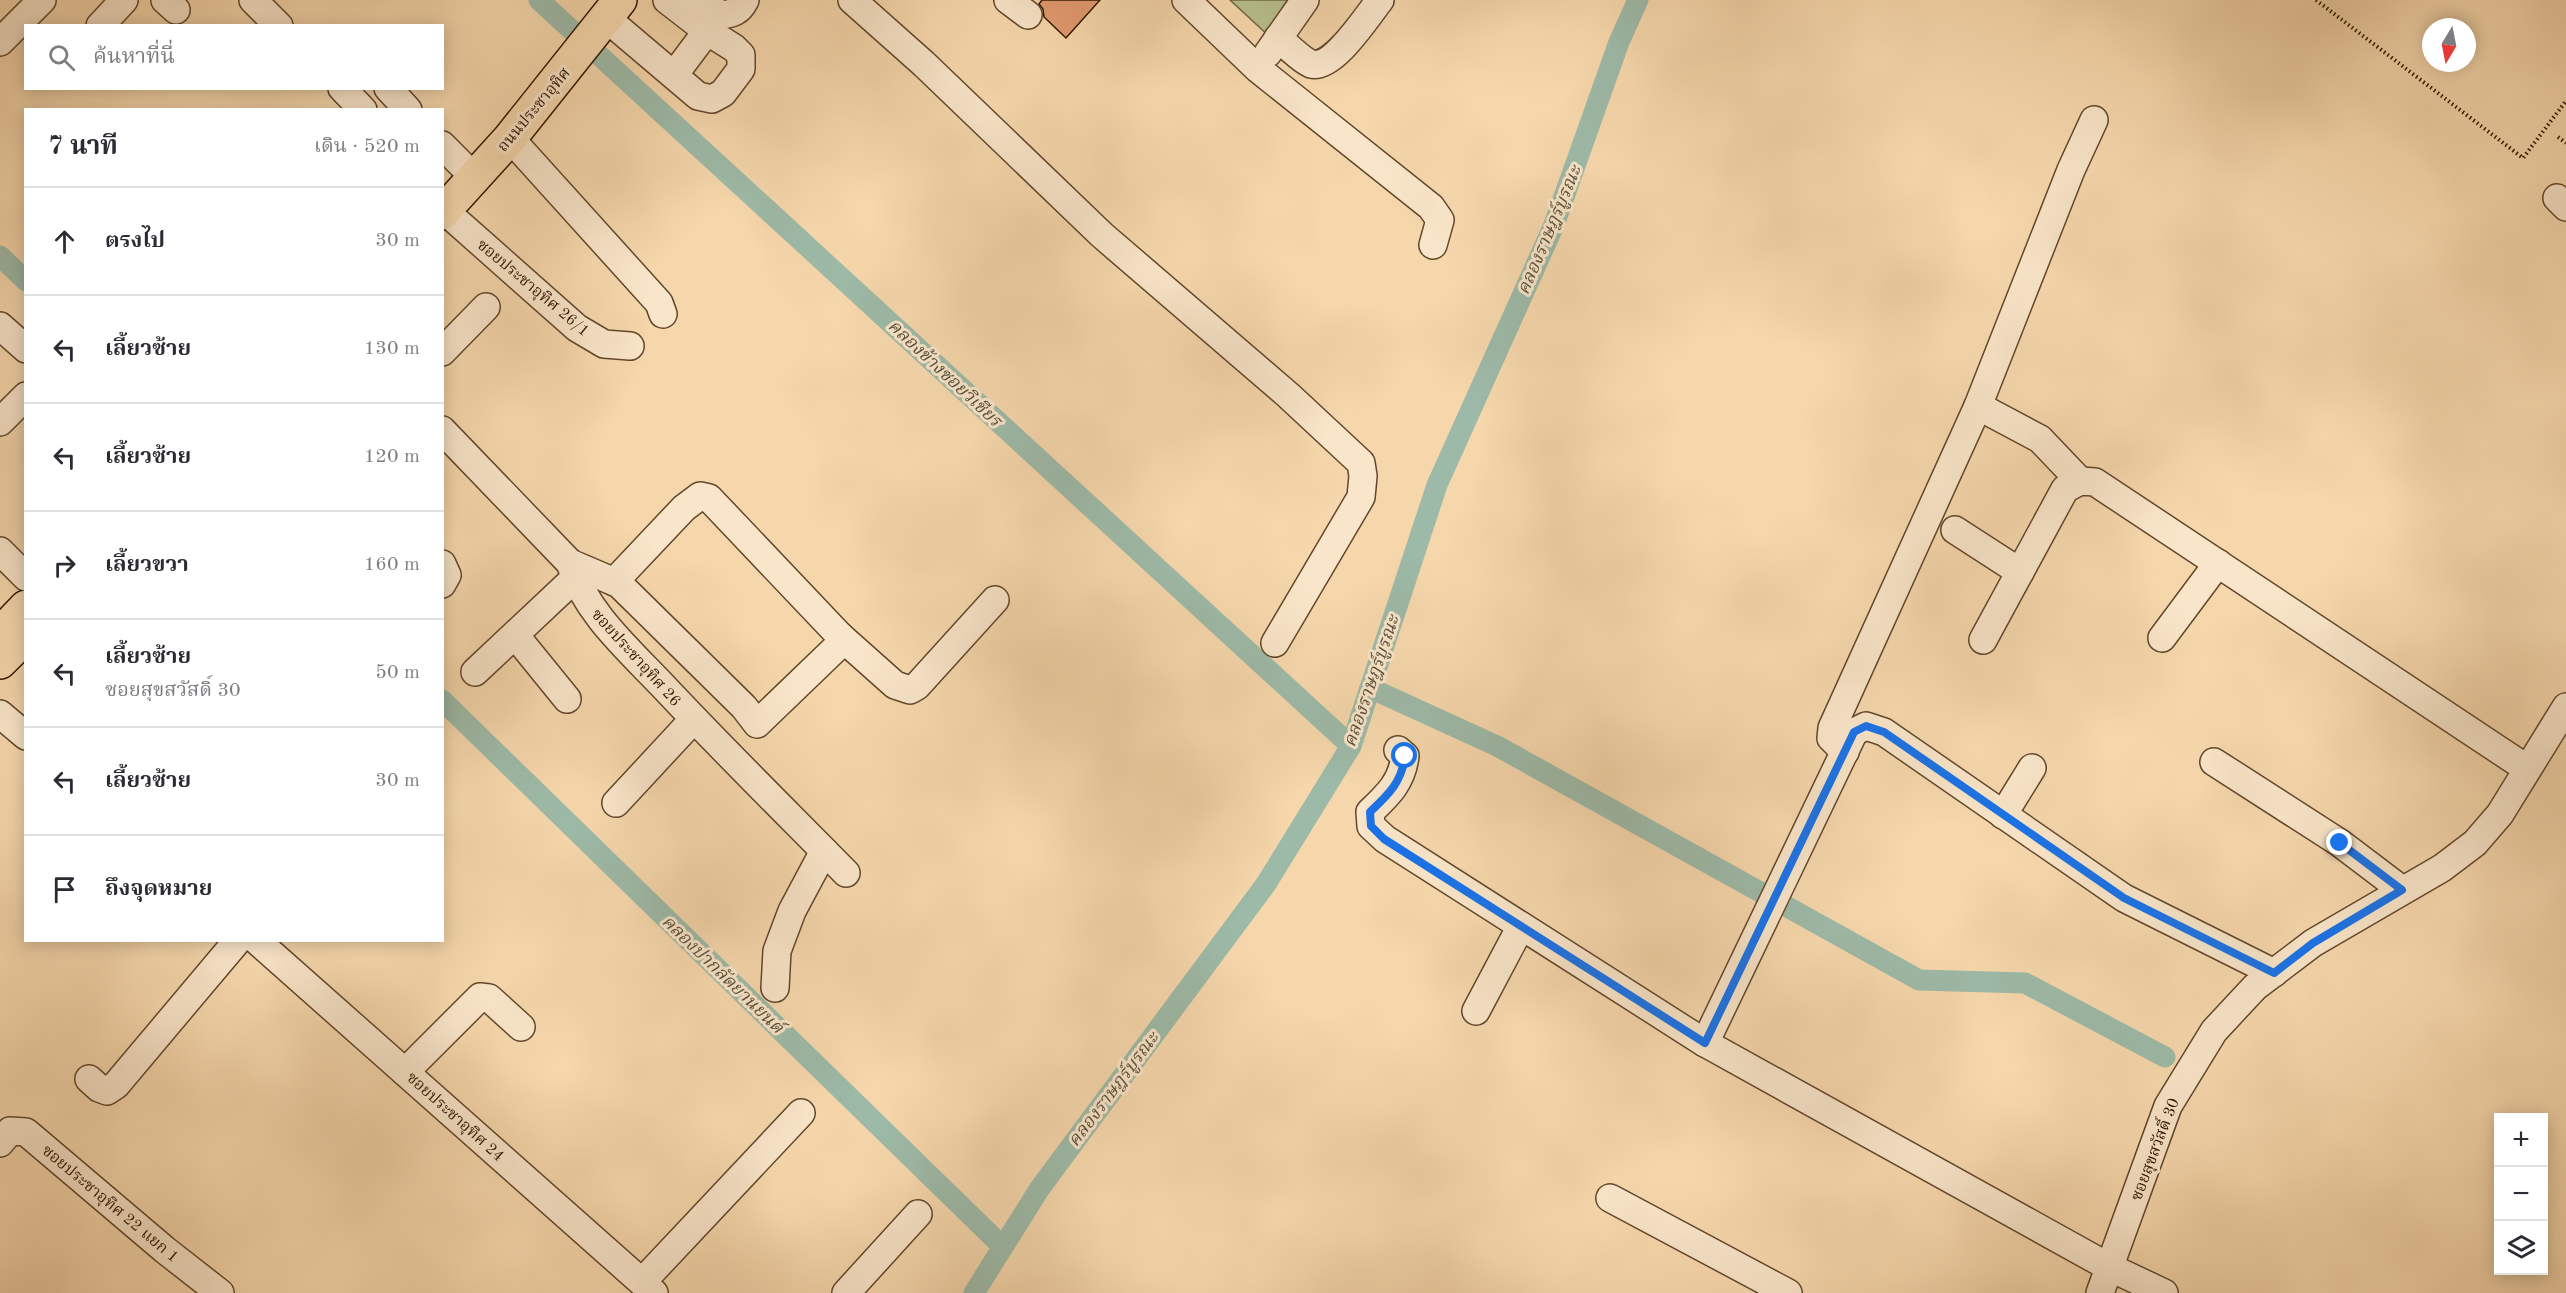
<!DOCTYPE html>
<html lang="th">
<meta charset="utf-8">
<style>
:root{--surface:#fff;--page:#f7f7f7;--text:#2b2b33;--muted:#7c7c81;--line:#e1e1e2}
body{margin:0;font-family:"Old Standard TT","Noto Serif Thai",serif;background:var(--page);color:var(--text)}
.controls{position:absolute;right:18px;bottom:18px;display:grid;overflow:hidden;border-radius:0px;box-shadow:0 3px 15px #0003}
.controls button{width:54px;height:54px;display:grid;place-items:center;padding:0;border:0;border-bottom:2px solid var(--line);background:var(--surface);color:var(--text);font:30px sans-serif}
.compass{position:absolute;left:2422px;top:18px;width:54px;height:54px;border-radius:50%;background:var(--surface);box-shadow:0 3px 15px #0003;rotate:190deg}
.stop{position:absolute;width:18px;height:18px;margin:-14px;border:4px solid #1a73e8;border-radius:50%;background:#fff}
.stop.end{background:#1a73e8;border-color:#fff;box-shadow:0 2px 6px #0008}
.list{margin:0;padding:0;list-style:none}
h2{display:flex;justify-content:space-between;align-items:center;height:78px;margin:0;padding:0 24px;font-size:26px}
h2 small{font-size:20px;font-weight:400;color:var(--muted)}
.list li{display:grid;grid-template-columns:39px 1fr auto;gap:18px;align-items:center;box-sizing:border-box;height:108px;padding:0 24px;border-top:2px solid var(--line)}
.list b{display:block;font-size:22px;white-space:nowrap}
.list p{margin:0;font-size:20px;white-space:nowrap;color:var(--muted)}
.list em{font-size:20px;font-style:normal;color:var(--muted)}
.icon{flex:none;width:33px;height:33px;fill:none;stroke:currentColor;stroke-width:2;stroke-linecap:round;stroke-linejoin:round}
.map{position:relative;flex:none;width:2566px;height:1293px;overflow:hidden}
.search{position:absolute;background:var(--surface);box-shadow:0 3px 15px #0003;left:24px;top:24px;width:420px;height:66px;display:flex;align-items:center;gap:15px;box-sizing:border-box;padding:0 21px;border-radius:0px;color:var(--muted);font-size:22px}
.panel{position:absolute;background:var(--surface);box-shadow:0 3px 15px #0003;left:24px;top:108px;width:420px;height:834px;border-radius:0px}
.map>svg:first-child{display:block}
</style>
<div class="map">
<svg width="2566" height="1293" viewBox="0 0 2566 1293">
<rect width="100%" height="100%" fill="#f6d7ac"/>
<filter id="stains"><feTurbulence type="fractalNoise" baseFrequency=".00333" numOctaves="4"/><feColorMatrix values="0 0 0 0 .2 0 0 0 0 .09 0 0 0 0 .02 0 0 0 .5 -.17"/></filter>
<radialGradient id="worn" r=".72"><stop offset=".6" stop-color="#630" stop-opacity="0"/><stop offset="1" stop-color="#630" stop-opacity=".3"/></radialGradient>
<path fill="#b7bf8d" stroke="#746b46" stroke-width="1.5" d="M1230 0H1294L1269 36Z"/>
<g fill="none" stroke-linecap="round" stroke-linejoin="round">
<g stroke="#9dbaa8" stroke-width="21">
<path d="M539 0 1351 746"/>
<path d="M0 256 26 281"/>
<path d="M1370 688 1497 746 1919 980 2025 983 2165 1057"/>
<path d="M442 700 1003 1247"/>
<path d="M974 1293 1040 1188 1266 884 1351 746 1437 485 1554 225 1619 42 1638 0"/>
</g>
</g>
<path fill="#e39a70" stroke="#311700" stroke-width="1.5" d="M1042 0H1100L1066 38 1044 17 1043 9 1039 4Z"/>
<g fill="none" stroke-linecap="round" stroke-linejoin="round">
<defs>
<g id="minor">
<path d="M165 0 176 10"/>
<path d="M253 0 279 26"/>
<path d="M702 0 720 15C732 14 739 12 745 0"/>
<path d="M852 0 924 64 1102 235 1288 395 1361 463 1363 476 1361 497 1275 643"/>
<path d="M1008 0 1028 15"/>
<path d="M1186 0 1258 69 1431 207 1440 220 1433 245"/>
<path d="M606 18 698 96 712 99 723 93 741 69V55L734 48 707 31 667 0"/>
<path d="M100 26 124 0"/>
<path d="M1278 38C1287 45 1301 60 1311 64 1333 70 1368 15 1380 0"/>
<path d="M0 42 42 0"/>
<path d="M1268 53 1305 0"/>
<path d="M674 75 707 31"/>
<path d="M342 88 363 110"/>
<path d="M388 88 408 110"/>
<path d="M510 138 659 303 663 314"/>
<path d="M442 145 464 167"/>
<path d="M2557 198 2566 207"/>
<path d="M445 211 577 328 604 344 630 346"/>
<path d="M0 326 26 349"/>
<path d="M442 352 486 307"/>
<path d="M1978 406 2040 439 2080 481"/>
<path d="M0 422 26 396"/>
<path d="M442 430 570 563C586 613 628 649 663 686 723 750 785 811 846 873"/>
<path d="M1955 530 2020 572"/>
<path d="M0 551 26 577"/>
<path d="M570 563C587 570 603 577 619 584L744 707 757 724 837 647 840 636 709 498 700 496 684 508 614 582"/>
<path d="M442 564 447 575 442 584"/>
<path d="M515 635 567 699"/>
<path d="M840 636 895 685 910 690 917 686 995 600"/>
<path d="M2162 638 2218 563"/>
<path d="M1983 640 2065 489 2080 481 2095 482 2526 768"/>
<path d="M475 672 575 578"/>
<path d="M0 714 26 736"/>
<path d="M1398 750 1405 756C1402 782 1388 795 1370 812L1371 826 1385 839 1705 1043 2109 1267 2164 1293"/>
<path d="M1845 752 1831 738 1832 728 1978 406 2071 170 2094 120"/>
<path d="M2214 762 2340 843 2402 890"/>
<path d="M616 803 694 719"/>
<path d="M2003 815 2032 768"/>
<path d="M256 940 654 1293"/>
<path d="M775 988 777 951 792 911 824 851"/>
<path d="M1476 1011 1521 926"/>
<path d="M1705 1043 1854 732 1866 726 1884 732 2124 898 2274 973"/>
<path d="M405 1072 480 997 489 998 521 1027"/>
<path d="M89 1079 99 1088 107 1091 116 1085 238 940"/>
<path d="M0 1143 10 1131 26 1132 165 1250 220 1293"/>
<path d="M1610 1198 1788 1293"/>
<path d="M642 1282 801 1113"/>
<path d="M846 1293 918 1214"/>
<path d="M2100 1293 2168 1106 2214 1031 2255 987 2313 943 2442 868 2475 843 2500 814 2566 707"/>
</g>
<g id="major">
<path d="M442 213 510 138 620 0"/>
<path d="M0 634 26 607"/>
<path d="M0 662 26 636"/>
</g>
</defs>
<use href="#minor" stroke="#62472b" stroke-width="30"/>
<use href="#major" stroke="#311700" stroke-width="36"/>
<g stroke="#311700" stroke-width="4" stroke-dasharray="1.5 3" stroke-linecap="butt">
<path d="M2316 0 2523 158 2566 101"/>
<path d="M2558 137 2566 143"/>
</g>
<use href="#minor" stroke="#f9e5c9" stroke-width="27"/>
<use href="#major" stroke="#f6d7ac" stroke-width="33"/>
</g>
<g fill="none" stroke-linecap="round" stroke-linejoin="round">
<path stroke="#1a73e8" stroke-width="8" d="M1405 756C1402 782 1388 795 1370 812L1371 826 1384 839 1705 1043 1854 732 1866 726 1884 732 2124 898 2274 973 2313 943 2402 890 2340 843"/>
</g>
<g text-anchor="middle" stroke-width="6" stroke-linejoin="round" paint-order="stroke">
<g font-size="16" fill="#311700" stroke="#f9e5c9">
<text transform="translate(533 109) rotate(-50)" y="6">ถนนประชาอุทิศ</text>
<text transform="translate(534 287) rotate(40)" y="6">ซอยประชาอุทิศ 26/1</text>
<text transform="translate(637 657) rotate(48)" y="6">ซอยประชาอุทิศ 26</text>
<text transform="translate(456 1116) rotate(42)" y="6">ซอยประชาอุทิศ 24</text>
<text transform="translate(2154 1149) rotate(-69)" y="6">ซอยสุขสวัสดิ์ 30</text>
<text transform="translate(111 1203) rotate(40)" y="6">ซอยประชาอุทิศ 22 แยก 1</text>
</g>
<g font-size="18" font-style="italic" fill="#57503b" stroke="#f9e5c9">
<text transform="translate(1549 230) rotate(-67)" y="6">คลองราษฎร์บูรณะ</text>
<text transform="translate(945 373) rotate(43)" y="6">คลองข้างซอยวิเชียร</text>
<text transform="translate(1371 681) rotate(-71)" y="6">คลองราษฎร์บูรณะ</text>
<text transform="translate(723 974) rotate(44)" y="6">คลองปากลัดยานยนต์</text>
<text transform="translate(1113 1089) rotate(-53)" y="6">คลองราษฎร์บูรณะ</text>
</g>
</g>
<rect width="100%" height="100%" filter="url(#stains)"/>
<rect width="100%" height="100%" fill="url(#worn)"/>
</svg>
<div class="controls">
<button>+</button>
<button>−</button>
<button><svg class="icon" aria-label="layers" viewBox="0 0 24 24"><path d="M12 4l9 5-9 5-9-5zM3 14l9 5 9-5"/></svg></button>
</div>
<svg class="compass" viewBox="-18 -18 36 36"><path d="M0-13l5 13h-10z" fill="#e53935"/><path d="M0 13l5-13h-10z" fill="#7c7c81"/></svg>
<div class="stop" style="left:1405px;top:756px"></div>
<div class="stop end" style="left:2340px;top:843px"></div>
<div class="search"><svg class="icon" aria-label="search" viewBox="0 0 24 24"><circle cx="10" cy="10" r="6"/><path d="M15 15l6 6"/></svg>ค้นหาที่นี่</div>
<section class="panel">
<h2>7 นาที<small>เดิน · 520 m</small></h2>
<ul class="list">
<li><svg class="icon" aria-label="ahead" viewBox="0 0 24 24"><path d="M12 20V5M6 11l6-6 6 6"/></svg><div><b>ตรงไป</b></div><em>30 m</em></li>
<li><svg class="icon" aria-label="left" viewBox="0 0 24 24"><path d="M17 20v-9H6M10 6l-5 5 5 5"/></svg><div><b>เลี้ยวซ้าย</b></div><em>130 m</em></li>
<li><svg class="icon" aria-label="left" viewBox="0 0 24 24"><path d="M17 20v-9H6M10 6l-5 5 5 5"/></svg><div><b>เลี้ยวซ้าย</b></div><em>120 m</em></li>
<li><svg class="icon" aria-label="right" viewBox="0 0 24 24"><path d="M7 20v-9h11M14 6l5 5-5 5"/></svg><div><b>เลี้ยวขวา</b></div><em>160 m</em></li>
<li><svg class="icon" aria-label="left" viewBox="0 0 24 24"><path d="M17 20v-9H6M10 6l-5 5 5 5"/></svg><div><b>เลี้ยวซ้าย</b><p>ซอยสุขสวัสดิ์ 30</p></div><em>50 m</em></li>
<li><svg class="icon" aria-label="left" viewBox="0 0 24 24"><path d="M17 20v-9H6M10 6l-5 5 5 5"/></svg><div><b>เลี้ยวซ้าย</b></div><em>30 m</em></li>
<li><svg class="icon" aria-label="arrive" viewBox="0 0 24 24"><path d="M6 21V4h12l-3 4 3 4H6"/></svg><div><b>ถึงจุดหมาย</b></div></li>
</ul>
</section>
</div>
